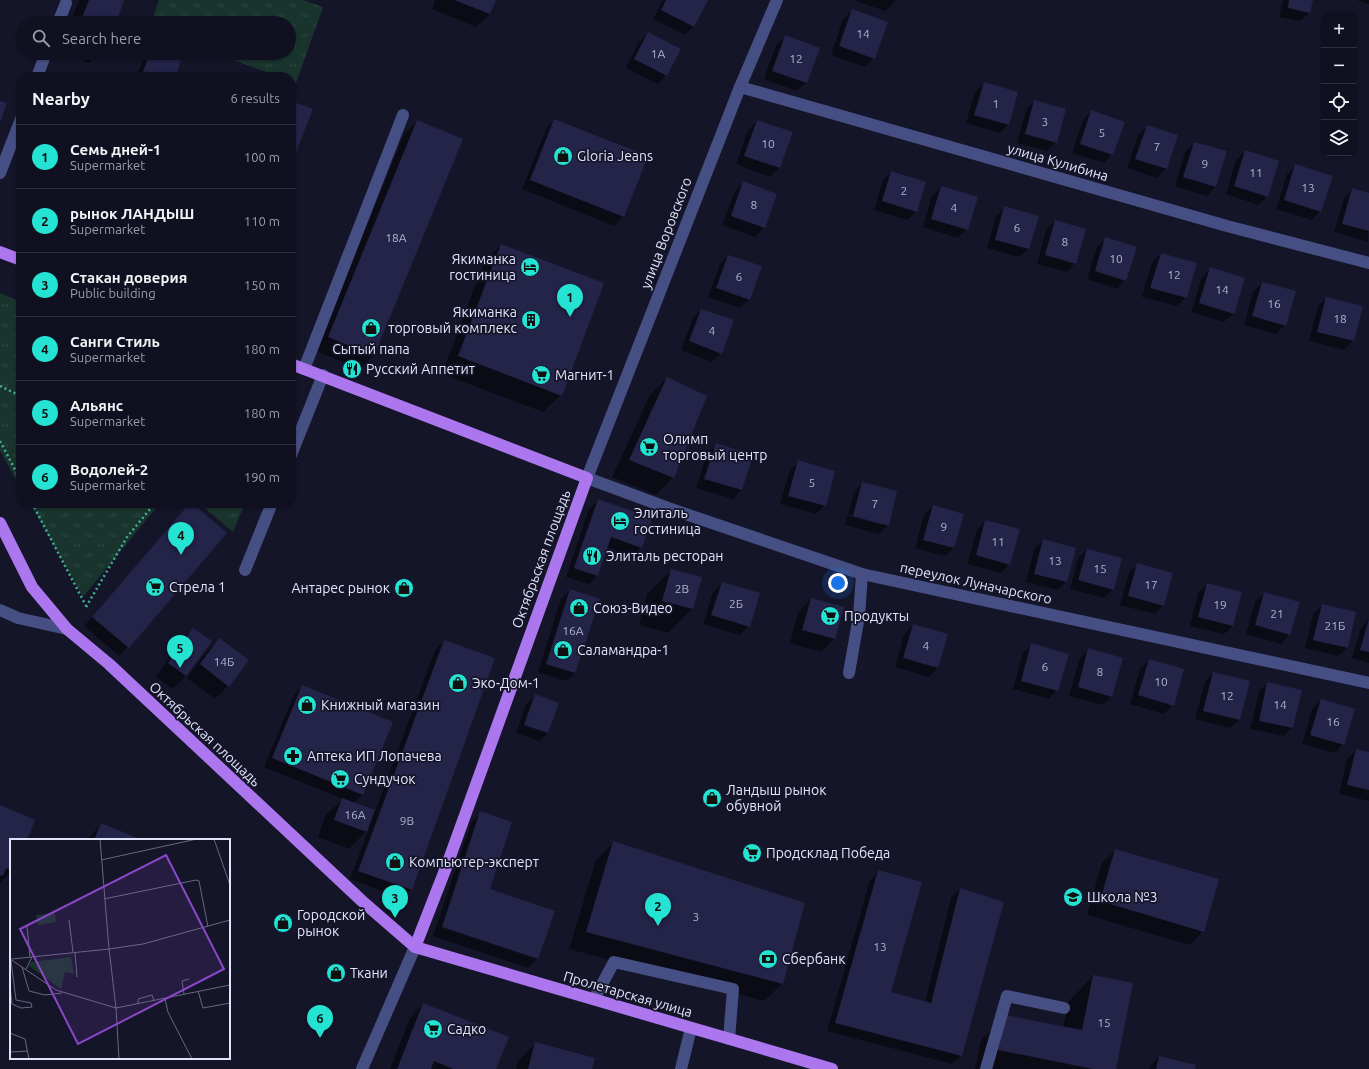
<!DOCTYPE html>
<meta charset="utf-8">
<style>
:root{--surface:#101020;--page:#1e1e2d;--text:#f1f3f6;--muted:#9c9da5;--line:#30303e;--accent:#25e3d3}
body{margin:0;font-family:Ubuntu,sans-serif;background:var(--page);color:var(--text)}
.controls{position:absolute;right:12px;top:12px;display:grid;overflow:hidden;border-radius:8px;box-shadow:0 1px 3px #0004}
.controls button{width:36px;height:36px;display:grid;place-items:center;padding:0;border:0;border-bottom:1px solid var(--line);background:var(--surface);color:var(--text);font:20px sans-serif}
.you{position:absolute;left:838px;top:583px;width:14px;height:14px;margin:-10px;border:3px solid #fff;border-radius:50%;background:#1a73e8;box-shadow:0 0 0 6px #1a73e833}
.badge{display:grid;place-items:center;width:26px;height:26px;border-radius:50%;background:var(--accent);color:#111;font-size:13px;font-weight:700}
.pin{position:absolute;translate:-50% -33px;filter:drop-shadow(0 1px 2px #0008)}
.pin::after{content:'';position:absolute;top:21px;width:14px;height:12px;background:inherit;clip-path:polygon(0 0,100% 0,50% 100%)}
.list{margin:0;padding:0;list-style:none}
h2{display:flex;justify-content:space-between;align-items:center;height:52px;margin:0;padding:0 16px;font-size:17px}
h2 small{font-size:13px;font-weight:400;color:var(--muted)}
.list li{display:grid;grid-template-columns:26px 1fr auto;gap:12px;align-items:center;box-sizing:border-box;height:64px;padding:0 16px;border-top:1px solid var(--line)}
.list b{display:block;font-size:15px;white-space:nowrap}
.list p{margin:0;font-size:13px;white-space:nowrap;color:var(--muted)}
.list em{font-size:13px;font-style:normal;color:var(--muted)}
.icon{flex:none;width:22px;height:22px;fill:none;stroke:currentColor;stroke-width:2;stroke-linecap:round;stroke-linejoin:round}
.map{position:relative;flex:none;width:1369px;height:1069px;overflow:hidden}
.search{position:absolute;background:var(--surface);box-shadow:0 1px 3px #0004;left:16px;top:16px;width:280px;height:44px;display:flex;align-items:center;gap:10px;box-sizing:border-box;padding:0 14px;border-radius:22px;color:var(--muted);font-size:15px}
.panel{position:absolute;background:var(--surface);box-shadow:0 1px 3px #0004;left:16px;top:72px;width:280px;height:436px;border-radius:16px}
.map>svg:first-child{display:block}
</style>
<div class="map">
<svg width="1369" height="1069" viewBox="0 0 1369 1069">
<defs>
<pattern id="grass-tufts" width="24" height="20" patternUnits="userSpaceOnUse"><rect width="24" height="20" fill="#19332d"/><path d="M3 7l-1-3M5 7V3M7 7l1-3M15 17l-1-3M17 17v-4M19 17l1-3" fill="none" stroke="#2f4742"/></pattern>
</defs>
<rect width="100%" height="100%" fill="#15152a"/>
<g fill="url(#grass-tufts)">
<path d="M159 0H303L323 7 296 83 291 81V77H280L214 53H289V23H151Z"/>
<path d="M0 293 21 302V488L0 451Z"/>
<path d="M30 503H160L83 597Z"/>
<path d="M199 503H245L233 532Z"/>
</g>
<g fill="#0007" fill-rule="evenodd">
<path d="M79 0H123L115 23H70Z"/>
<path d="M435 0H495L490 14 476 27 432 9Z"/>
<path d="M663 0H707L694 26 685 35 653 19Z"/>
<path d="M853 0H895L894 3 885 11Z"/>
<path d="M1283 0H1312L1309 13 1300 21 1279 17Z"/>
<path d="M1356 0H1369V4Z"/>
<path d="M852 11 874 58 865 67 831 55 843 19Z"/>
<path d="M648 33 667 75 658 84 626 68 639 42Z"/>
<path d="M785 37 818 49 806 83 797 91 764 79 776 45Z"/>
<path d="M63 53H99L89 63Z"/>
<path d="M148 53H166L174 77H136L144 57Z"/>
<path d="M984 83 1008 125 999 133 966 123 975 92Z"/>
<path d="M1034 101 1056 142 1047 151 1017 143 1026 110Z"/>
<path d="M1091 111 1112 154 1104 163 1072 153 1083 120Z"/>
<path d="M554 120 647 157 623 217 614 226 522 189 546 129Z"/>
<path d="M417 121 373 356 360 369 316 351 404 134Z"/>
<path d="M757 121 791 133 779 168 770 177 736 164 748 130Z"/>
<path d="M1147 126 1177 136 1166 169 1157 178 1127 168 1138 135Z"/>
<path d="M1194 143 1215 187 1207 196 1175 186 1185 152Z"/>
<path d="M1245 151 1267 196 1258 205 1226 194 1236 160Z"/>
<path d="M1296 165 1320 211 1312 220 1276 209 1287 174Z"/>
<path d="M891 172 916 212 907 220 874 210 883 180Z"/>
<path d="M743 183 776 194 764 228 755 237 722 225 735 191Z"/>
<path d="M941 187 967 229 958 238 923 227 932 196Z"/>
<path d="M1352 189 1369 194 1368 242 1334 232 1344 198Z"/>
<path d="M1005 207 1028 249 1019 257 987 248 996 216Z"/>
<path d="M1055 221 1075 263 1067 272 1037 264 1046 230Z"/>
<path d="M1106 238 1125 280 1117 289 1087 279 1097 247Z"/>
<path d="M501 245 561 395 543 412 442 374 484 262Z"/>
<path d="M1161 254 1186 297 1177 306 1142 297 1152 262Z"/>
<path d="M728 256 760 267 749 300 740 308 708 297 720 264Z"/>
<path d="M1211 268 1233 314 1224 322 1191 312 1202 277Z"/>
<path d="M1262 283 1285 325 1276 334 1244 325 1253 292Z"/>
<path d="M1327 298 1362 307 1353 341 1344 350 1309 341 1318 306Z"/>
<path d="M701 310 721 353 712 362 681 350 693 318Z"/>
<path d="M667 378 674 477 656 495 612 477 650 395Z"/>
<path d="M716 445 752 455 741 490 733 499 696 488 707 453Z"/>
<path d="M799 462 825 505 816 514 780 504 790 470Z"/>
<path d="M862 483 888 525 879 534 845 525 854 492ZM849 514 883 523V525L848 516Z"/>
<path d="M598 500 641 547 632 556 607 547 597 576 589 584 566 577 589 509Z"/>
<path d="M191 503 226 534 119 656 84 626Z"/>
<path d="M933 506 954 548 945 556 915 548 924 515Z"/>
<path d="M985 521 1009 564 1001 573 967 564 977 530Z"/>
<path d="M1043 540 1066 582 1058 590 1026 582 1034 549Z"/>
<path d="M1087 550 1113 589 1104 598 1070 589 1078 558Z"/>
<path d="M1138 565 1163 605 1155 614 1120 605 1129 573Z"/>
<path d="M672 570 701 578 692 609 668 633 639 625 647 594Z"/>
<path d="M722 583 749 626 740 635 703 624 713 592Z"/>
<path d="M1207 584 1233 626 1224 634 1190 626 1198 593Z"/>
<path d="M570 590 575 673 566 681 538 672 561 599Z"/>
<path d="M1264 593 1298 603 1289 635 1281 644 1246 634 1255 602Z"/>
<path d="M811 599 834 639 821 652 790 643 798 612Z"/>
<path d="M1322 605 1347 648 1338 656 1305 648 1313 614Z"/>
<path d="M1369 619V663L1352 658 1361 628Z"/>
<path d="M913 625 938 668 929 677 895 667 904 634Z"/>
<path d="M193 629 186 676 173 689 156 677 180 642Z"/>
<path d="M219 639 228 686 215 699 187 678 206 652Z"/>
<path d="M444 641 494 659 411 890 402 898 350 879 369 828 349 849 318 837 325 816 343 799 264 767 294 695 303 686 391 723 362 795 353 803 375 812 435 650Z"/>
<path d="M1032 644 1057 690 1049 699 1013 689 1023 653Z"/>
<path d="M1088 650 1112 696 1103 705 1069 696 1080 658Z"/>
<path d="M1149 660 1173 705 1164 714 1130 704 1140 669Z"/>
<path d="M1213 673 1239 720 1230 728 1195 719 1205 682Z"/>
<path d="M1267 683 1292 728 1284 736 1250 729 1259 692Z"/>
<path d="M535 695 548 733 539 741 516 733 526 704Z"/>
<path d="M1321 700 1343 744 1335 753 1302 744 1312 709Z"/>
<path d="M1356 750 1369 753V801L1339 794 1347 759Z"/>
<path d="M0 806 26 840H11V872L0 883Z"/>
<path d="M481 813 489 889 553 911 537 959 528 968 433 936 472 821Z"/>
<path d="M101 824 140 840H87Z"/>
<path d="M613 843 782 984 764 1001 569 949 596 860Z"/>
<path d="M1116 850 1203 931 1190 945 1087 915 1102 863Z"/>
<path d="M879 871 890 993 925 1002 951 898 960 889 1003 902 961 1056 952 1064 827 1031 870 880Z"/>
<path d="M1093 976 1115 1069H975L981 1040 1005 1016 1063 1028 1069 1001Z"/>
<path d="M423 1004 495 1069H390L410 1018Z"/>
<path d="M535 1044 591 1069H516L518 1061Z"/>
<path d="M1159 1057 1194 1069H1149L1150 1066Z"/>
</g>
<g fill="#242348">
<path d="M89 0H124L116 23H80Z"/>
<path d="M454 0H496L490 14Z"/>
<path d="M666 0H708L694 27 661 10Z"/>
<path d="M1289 0H1313L1310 13 1288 8Z"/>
<path d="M852 9 888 22 875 59 839 46Z"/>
<path d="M648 32 681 49 667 76 634 59Z"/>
<path d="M785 35 820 48 807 83 772 71Z"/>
<path d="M150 53H169L182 58 175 77H141Z"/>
<path d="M984 82 1018 92 1009 125 974 115Z"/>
<path d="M1034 100 1066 109 1057 143 1025 134Z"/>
<path d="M0 101 7 103 0 122Z"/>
<path d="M291 101 313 109 291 165Z"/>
<path d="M1091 110 1125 122 1113 155 1080 144Z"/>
<path d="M554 119 648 156 624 217 530 180Z"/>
<path d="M417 120 463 139 374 356 328 337Z"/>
<path d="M757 120 793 132 780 168 744 156Z"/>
<path d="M1147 125 1178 135 1167 169 1135 159Z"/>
<path d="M1194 142 1227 151 1216 187 1183 177Z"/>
<path d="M1245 150 1279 161 1268 197 1234 186Z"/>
<path d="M1295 164 1333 176 1321 212 1284 200Z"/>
<path d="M891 171 926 182 917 212 882 201Z"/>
<path d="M743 181 777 194 765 228 731 216Z"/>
<path d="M941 186 978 197 968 230 931 219Z"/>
<path d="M1352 188 1369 193V231L1342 224Z"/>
<path d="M1004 206 1039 216 1029 249 995 240Z"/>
<path d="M1055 220 1086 229 1076 264 1045 255Z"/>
<path d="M1105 237 1137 247 1126 281 1095 271Z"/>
<path d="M501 244 604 283 562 396 458 356Z"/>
<path d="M1161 253 1197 263 1187 298 1150 288Z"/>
<path d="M728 255 762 266 750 300 716 288Z"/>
<path d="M1210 267 1245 278 1234 314 1199 303Z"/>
<path d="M1262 282 1296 291 1286 326 1252 316Z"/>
<path d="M1326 297 1363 306 1354 341 1317 332Z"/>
<path d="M701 309 734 320 722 354 689 341Z"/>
<path d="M667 377 707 396 674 478 629 460Z"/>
<path d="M716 443 753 455 742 490 704 479Z"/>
<path d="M798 460 835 471 826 506 788 496Z"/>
<path d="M862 482 897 491 889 526 853 516Z"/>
<path d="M598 499 652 518 642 548 611 537 598 576 574 568Z"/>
<path d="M190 503H192L227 533 129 648 92 617Z"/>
<path d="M933 505 964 514 954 548 923 540Z"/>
<path d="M985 520 1020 529 1010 565 976 555Z"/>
<path d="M1043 539 1076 548 1067 582 1034 574Z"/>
<path d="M1087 549 1122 558 1114 590 1078 580Z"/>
<path d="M1137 563 1173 573 1164 606 1128 596Z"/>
<path d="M671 569 702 577 693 609 662 601Z"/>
<path d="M722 582 760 593 750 627 711 615Z"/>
<path d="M1207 583 1242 592 1233 626 1198 617Z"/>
<path d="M570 589 600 599 575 673 546 664Z"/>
<path d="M1264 592 1300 602 1290 635 1255 625Z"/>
<path d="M811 598 844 607 835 639 802 630Z"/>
<path d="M1322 604 1356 612 1348 648 1313 640Z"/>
<path d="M1369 619V652L1360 650Z"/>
<path d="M913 624 948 634 938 668 903 658Z"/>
<path d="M193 628 212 641 186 676 168 663Z"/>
<path d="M219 638 249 660 229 687 200 664Z"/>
<path d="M444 640 495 658 412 890 358 871Z"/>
<path d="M1031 643 1069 654 1058 691 1021 681Z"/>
<path d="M1088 648 1123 658 1112 697 1078 687Z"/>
<path d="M1149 659 1184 669 1174 706 1138 695Z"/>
<path d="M1213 672 1250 681 1240 720 1203 711Z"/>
<path d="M1267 682 1302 690 1293 728 1259 721Z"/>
<path d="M302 685 393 722 363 795 272 758Z"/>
<path d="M535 694 559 703 548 733 524 725Z"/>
<path d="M1321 699 1355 709 1344 745 1310 735Z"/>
<path d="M1356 749 1369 752V790L1347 785Z"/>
<path d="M342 798 375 810 367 832 334 820Z"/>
<path d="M0 805 35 820 27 840H11V870L6 868 3 876 0 875Z"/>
<path d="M480 811 512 822 490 889 555 911 538 959 442 927Z"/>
<path d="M101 823 142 840H94Z"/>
<path d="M613 841 805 903 783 984 586 932Z"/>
<path d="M1115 849 1219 879 1204 932 1100 901Z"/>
<path d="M878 870 922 882 891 992 931 1003 960 888 1004 902 962 1056 835 1023Z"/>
<path d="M1093 975 1133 983 1116 1069H1093L998 1050 1005 1015 1082 1030Z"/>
<path d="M423 1003 509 1037 496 1069H453L434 1061 431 1069H397Z"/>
<path d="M535 1042 595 1058 592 1069H528Z"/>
<path d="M1159 1056 1196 1065 1195 1069H1156Z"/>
</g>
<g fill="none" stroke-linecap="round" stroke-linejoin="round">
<g stroke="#41b094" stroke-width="2.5" stroke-dasharray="2 3" stroke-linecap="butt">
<path d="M0 386 21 396"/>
<path d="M0 441 21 481"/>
<path d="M32 503 86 606"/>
<path d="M86 607 127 537 155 503"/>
</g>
<g stroke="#464f83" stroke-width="12">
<path d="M777 0 740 87 587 478 668 508 862 574 1369 683"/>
<path d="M58 23 66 3"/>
<path d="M37 77 46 53"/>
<path d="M740 87 1227 226 1369 263"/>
<path d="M0 173 21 119"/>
<path d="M304 369 403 115"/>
<path d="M291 455 323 375"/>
<path d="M245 570 272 503"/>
<path d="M0 610 18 618 67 629"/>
<path d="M849 673 859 616 862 574"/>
<path d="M594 999 614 962 733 989 729 1039"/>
<path d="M362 1069 415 947"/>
<path d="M681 1069 691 1028"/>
<path d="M986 1069 1007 996 1064 1008"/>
</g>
<g stroke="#ab76ee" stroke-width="12">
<path d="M0 252 21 260"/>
<path d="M291 364 587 478 447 865 415 947"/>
<path d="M0 523 32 587 67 629 109 664 362 901 415 947 832 1069"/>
</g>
</g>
<defs>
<symbol id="shop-disc" viewBox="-11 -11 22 22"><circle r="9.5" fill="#25e3d3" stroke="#15152a"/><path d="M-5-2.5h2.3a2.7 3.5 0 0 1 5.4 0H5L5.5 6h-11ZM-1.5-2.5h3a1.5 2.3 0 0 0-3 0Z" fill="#111"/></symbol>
<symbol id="hotel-disc" viewBox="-11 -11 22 22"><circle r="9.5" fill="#25e3d3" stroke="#15152a"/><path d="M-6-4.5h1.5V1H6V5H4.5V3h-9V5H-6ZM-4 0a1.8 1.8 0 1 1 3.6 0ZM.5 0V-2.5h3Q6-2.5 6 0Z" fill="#111"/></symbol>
<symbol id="building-disc" viewBox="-11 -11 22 22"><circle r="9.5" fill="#25e3d3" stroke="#15152a"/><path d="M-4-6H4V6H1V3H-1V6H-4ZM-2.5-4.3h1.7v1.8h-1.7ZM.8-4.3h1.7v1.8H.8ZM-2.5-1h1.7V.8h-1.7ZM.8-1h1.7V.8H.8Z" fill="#111"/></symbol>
<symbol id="restaurant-disc" viewBox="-11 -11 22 22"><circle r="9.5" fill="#25e3d3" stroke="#15152a"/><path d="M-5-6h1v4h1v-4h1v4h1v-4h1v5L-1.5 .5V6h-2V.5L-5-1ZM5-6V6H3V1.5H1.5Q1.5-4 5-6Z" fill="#111"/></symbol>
<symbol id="supermarket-disc" viewBox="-11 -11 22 22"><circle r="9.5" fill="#25e3d3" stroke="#15152a"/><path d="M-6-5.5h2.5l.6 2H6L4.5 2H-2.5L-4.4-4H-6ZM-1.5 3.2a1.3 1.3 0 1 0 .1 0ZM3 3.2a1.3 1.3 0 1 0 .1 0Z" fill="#111"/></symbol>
<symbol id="pharmacy-disc" viewBox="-11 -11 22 22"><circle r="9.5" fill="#25e3d3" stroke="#15152a"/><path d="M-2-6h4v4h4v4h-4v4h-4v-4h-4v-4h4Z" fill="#111"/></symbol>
<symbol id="school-disc" viewBox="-11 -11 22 22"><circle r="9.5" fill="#25e3d3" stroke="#15152a"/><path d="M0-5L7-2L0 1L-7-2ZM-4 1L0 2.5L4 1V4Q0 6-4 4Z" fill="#111"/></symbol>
<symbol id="bank-disc" viewBox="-11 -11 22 22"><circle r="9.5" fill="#25e3d3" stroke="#15152a"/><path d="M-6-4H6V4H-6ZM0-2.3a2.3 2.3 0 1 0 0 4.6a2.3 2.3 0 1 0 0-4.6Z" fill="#111"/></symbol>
</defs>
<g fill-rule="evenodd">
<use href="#shop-disc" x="552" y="145" width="22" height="22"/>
<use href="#hotel-disc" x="519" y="256" width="22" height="22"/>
<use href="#building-disc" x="520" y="309" width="22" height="22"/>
<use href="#shop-disc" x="360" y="317" width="22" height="22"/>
<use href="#restaurant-disc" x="341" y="358" width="22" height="22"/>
<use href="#supermarket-disc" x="530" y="364" width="22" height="22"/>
<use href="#supermarket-disc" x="638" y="436" width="22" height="22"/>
<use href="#hotel-disc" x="609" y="510" width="22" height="22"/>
<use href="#restaurant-disc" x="581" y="545" width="22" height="22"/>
<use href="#supermarket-disc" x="144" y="576" width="22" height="22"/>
<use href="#shop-disc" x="393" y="577" width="22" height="22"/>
<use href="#shop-disc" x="568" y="597" width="22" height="22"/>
<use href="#supermarket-disc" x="819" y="605" width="22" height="22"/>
<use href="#shop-disc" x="552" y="639" width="22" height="22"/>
<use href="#shop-disc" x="447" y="672" width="22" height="22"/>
<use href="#shop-disc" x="296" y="694" width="22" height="22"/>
<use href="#pharmacy-disc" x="282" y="745" width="22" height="22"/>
<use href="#supermarket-disc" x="329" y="768" width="22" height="22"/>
<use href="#shop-disc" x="701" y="787" width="22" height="22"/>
<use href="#supermarket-disc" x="741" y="842" width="22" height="22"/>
<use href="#shop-disc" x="384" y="851" width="22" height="22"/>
<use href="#school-disc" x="1062" y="886" width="22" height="22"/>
<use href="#shop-disc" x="272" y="912" width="22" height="22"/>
<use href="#bank-disc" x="757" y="948" width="22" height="22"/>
<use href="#shop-disc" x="325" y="962" width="22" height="22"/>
<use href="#supermarket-disc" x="422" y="1018" width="22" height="22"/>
</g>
<g text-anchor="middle" stroke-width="3.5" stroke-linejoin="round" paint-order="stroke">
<g font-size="12" fill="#b2b3ce">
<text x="863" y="38">14</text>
<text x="658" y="58">1А</text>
<text x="796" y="63">12</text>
<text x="996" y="108">1</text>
<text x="1045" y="126">3</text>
<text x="1102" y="137">5</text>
<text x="768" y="148">10</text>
<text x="1157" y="151">7</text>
<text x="1205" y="168">9</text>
<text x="1256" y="177">11</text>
<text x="1308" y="192">13</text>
<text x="904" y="195">2</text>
<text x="754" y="209">8</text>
<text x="954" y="212">4</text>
<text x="1017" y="232">6</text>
<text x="396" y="242">18А</text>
<text x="1065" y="246">8</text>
<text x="1116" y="263">10</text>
<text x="1174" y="279">12</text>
<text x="739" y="281">6</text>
<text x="1222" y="294">14</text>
<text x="1274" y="308">16</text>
<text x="1340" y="323">18</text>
<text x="712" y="335">4</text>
<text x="812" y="487">5</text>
<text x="875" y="508">7</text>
<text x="944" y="531">9</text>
<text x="998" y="546">11</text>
<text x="1055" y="565">13</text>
<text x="1100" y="573">15</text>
<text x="1151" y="589">17</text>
<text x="682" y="593">2В</text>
<text x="736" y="608">2Б</text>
<text x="1220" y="609">19</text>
<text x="1277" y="618">21</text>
<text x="1335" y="630">21Б</text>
<text x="573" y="635">16А</text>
<text x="926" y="650">4</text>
<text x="224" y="666">14Б</text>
<text x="1045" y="671">6</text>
<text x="1100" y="676">8</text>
<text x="1161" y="686">10</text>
<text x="1227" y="700">12</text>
<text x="1280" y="709">14</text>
<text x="1333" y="726">16</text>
<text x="355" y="819">16А</text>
<text x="407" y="825">9В</text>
<text x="696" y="921">3</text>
<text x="880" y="951">13</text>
<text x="1104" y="1027">15</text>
</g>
<g font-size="14" fill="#e1e3fb" stroke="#15152a" text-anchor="start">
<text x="577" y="161">Gloria Jeans</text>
<text x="516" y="264" text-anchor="end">Якиманка<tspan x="516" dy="16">гостиница</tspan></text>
<text x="517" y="317" text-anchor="end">Якиманка<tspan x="517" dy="16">торговый комплекс</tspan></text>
<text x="371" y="354" text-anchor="middle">Сытый папа</text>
<text x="366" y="374">Русский Аппетит</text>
<text x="555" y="380">Магнит-1</text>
<text x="663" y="444">Олимп<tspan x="663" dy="16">торговый центр</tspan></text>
<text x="634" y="518">Элиталь<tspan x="634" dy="16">гостиница</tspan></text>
<text x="606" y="561">Элиталь ресторан</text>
<text x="169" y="592">Стрела 1</text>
<text x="390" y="593" text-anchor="end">Антарес рынок</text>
<text x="593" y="613">Союз-Видео</text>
<text x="844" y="621">Продукты</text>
<text x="577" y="655">Саламандра-1</text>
<text x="472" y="688">Эко-Дом-1</text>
<text x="321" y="710">Книжный магазин</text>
<text x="307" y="761">Аптека ИП Лопачева</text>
<text x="354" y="784">Сундучок</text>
<text x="726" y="795">Ландыш рынок<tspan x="726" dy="16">обувной</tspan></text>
<text x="766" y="858">Продсклад Победа</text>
<text x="409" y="867">Компьютер-эксперт</text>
<text x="1087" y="902">Школа №3</text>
<text x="297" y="920">Городской<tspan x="297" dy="16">рынок</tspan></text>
<text x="782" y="964">Сбербанк</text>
<text x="350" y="978">Ткани</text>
<text x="447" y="1034">Садко</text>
</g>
<g font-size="14" fill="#e1e3fb" stroke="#15152a">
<text transform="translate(1058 162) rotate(16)" y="5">улица Кулибина</text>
<text transform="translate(666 233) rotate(-69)" y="5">улица Воровского</text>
<text transform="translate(541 559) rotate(-70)" y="5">Октябрьская площадь</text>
<text transform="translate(976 583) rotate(12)" y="5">переулок Луначарского</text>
<text transform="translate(205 734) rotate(43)" y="5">Октябрьская площадь</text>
<text transform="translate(628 994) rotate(16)" y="5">Пролетарская улица</text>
</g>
</g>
<g transform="translate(10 839)">
<rect width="220" height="220" fill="#15152a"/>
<path d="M45 74 46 83 28 86 26 76ZM61 118 64 135 55 133 51 150 19 127 21 123Z" fill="#19332d"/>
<path fill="none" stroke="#67677e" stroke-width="1" d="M90 0 99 110 133 105 220 81M204 0 220 46M91 21 187 0M94 60 186 41 189 42 198 88M59 81 63 113M17 87 20 118M65 113 67 138M0 114 6 161 21 164 22 168 11 169 2 165 0 146M0 120 46 151 106 169 220 146M2 120 99 110 106 169M12 128 19 152 35 156 52 154M16 130 22 118M188 152 193 169 220 164M174 155 172 142 179 140M155 160 158 173 182 220M128 165V160L142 156 144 162M106 169 109 220M0 194 15 200 19 220M0 213 18 212"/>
<path fill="#8a47c8" fill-opacity="0.15" stroke="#8a47c8" stroke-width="2" d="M156 16 214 130 68 205 10 90Z"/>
<rect width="220" height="220" fill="none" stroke="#e1e3fb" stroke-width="2"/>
</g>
</svg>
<div class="controls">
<button>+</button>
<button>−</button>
<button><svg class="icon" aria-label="locate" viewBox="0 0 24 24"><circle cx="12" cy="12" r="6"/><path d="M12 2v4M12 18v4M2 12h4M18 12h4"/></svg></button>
<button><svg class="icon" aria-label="layers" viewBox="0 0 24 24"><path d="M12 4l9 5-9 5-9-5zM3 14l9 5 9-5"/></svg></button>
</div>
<div class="you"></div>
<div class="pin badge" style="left:570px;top:317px">1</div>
<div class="pin badge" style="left:658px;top:926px">2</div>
<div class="pin badge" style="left:395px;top:918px">3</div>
<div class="pin badge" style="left:181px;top:555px">4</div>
<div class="pin badge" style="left:180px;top:668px">5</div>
<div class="pin badge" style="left:320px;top:1038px">6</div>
<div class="search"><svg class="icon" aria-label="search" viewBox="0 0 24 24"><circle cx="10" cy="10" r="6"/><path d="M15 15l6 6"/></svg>Search here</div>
<section class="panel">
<h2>Nearby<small>6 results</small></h2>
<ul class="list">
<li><span class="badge">1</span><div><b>Семь дней-1</b><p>Supermarket</p></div><em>100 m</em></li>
<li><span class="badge">2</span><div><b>рынок ЛАНДЫШ</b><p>Supermarket</p></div><em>110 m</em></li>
<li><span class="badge">3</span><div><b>Стакан доверия</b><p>Public building</p></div><em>150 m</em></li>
<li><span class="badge">4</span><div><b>Санги Стиль</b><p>Supermarket</p></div><em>180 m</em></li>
<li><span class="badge">5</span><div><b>Альянс</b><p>Supermarket</p></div><em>180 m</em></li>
<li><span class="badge">6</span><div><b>Водолей-2</b><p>Supermarket</p></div><em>190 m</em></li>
</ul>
</section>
</div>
